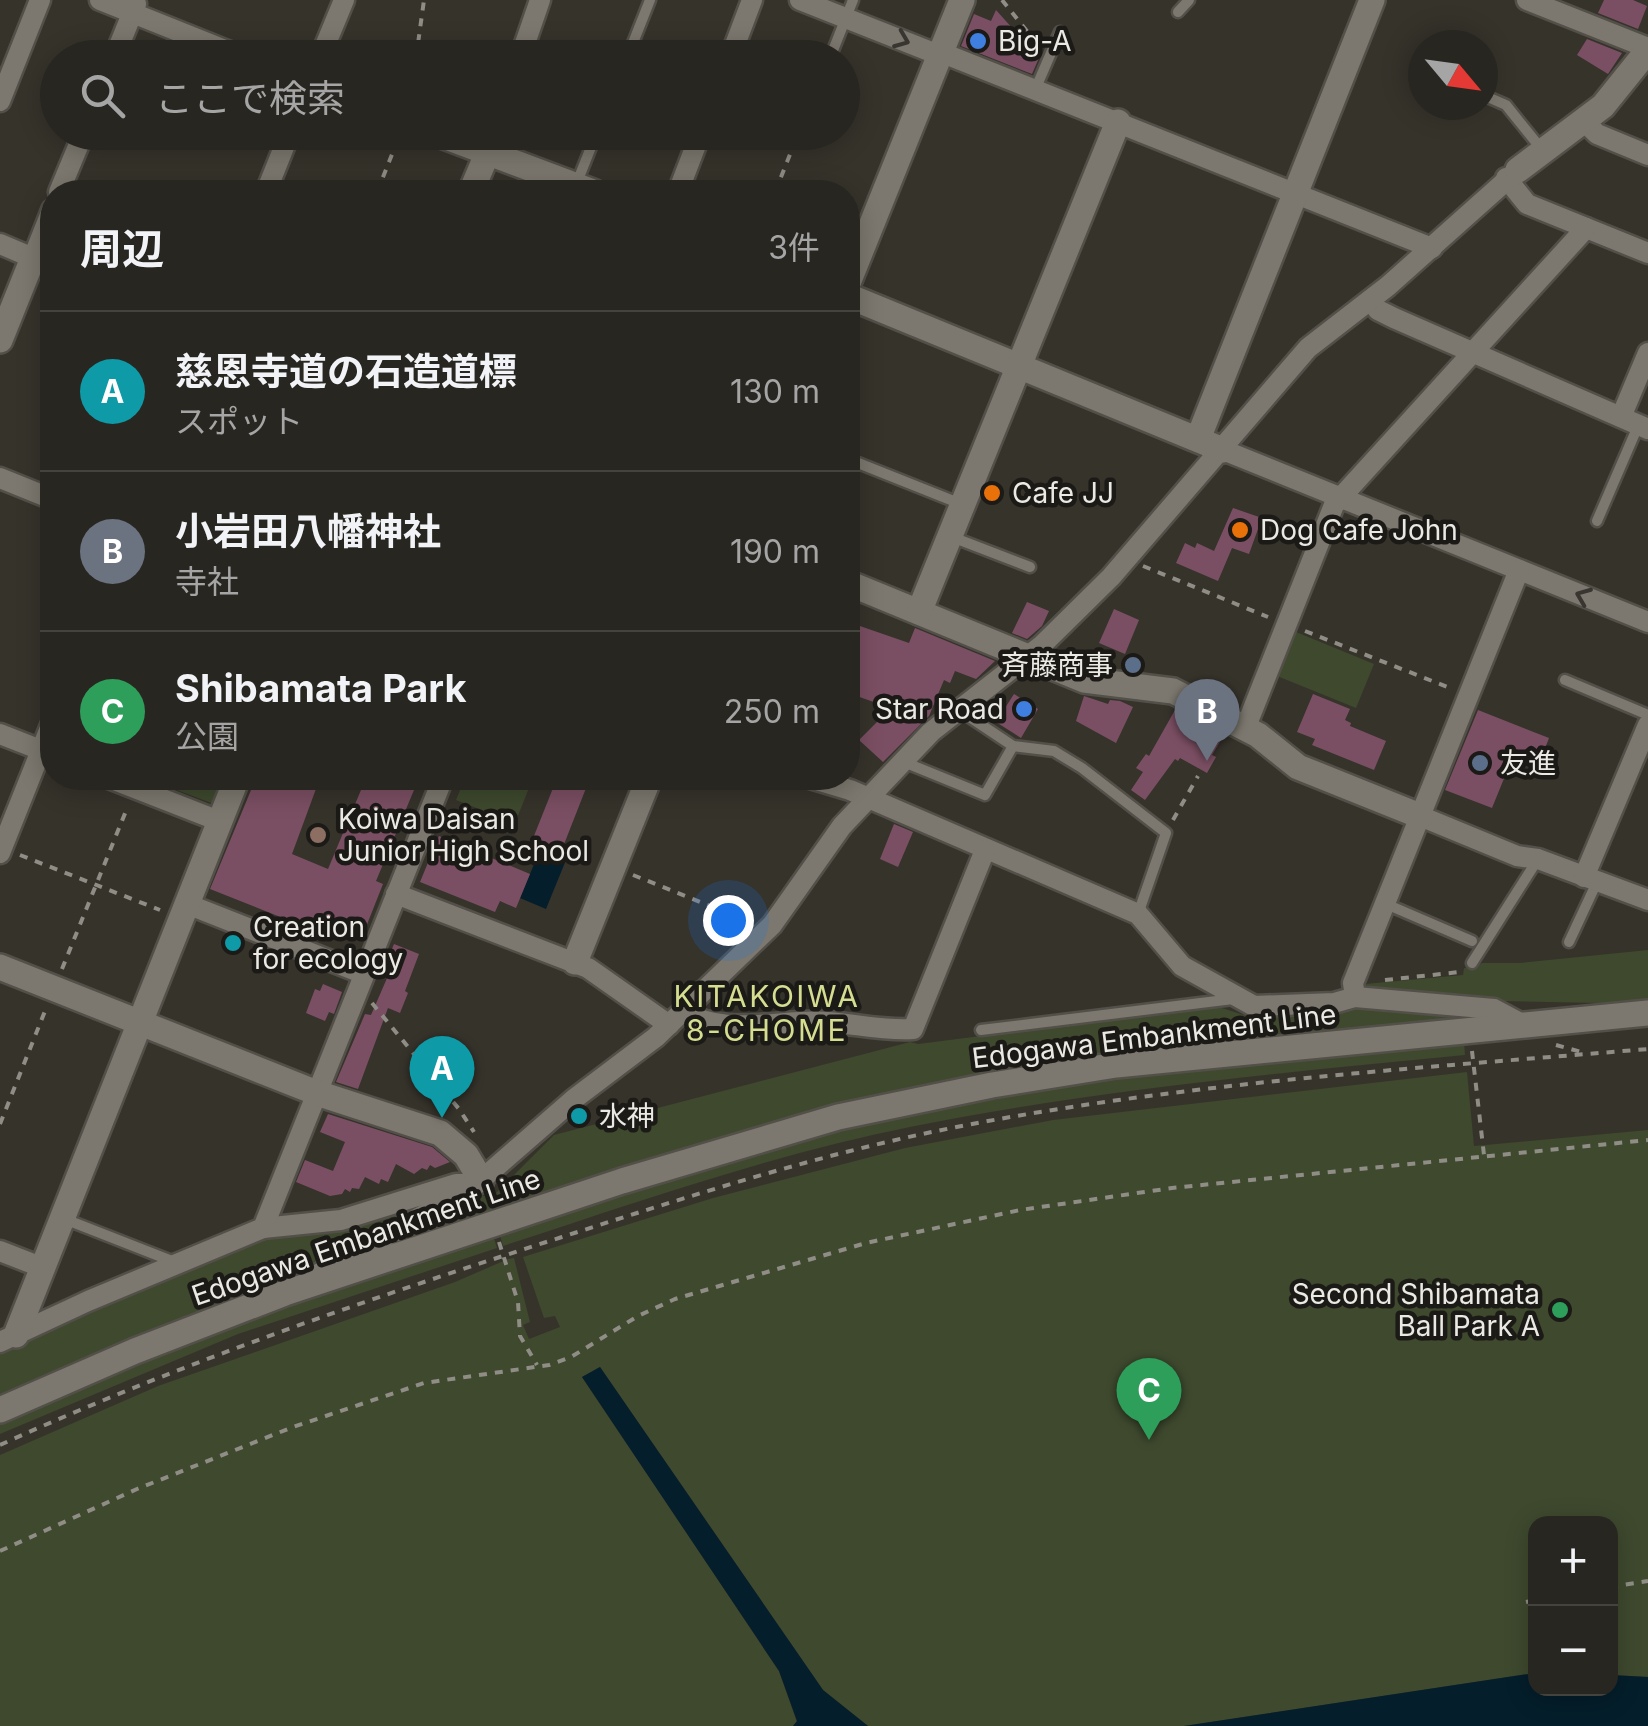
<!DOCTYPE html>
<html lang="ja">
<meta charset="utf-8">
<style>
:root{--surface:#282620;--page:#34322d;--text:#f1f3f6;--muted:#a5a5a5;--line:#44433e;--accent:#b45309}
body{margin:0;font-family:Inter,"Noto Sans JP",sans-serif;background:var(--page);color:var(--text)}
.controls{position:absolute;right:30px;bottom:30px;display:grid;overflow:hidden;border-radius:20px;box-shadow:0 5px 25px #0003}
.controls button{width:90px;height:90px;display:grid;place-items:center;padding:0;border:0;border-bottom:2px solid var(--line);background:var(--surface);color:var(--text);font:50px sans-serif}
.compass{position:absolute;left:1408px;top:30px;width:90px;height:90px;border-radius:50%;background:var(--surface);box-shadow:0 5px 25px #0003;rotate:119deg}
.you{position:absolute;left:728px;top:920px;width:35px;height:35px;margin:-25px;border:8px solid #fff;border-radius:50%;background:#1a73e8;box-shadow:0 0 0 15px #1a73e833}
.badge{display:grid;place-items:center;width:65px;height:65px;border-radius:50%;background:var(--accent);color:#fff;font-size:32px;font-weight:700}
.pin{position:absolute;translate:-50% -82px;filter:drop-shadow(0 2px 5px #0008)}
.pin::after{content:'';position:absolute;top:52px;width:35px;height:30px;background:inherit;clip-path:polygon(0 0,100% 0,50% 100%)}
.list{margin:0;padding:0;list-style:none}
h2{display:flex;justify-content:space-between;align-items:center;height:130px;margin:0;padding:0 40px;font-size:42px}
h2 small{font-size:32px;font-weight:400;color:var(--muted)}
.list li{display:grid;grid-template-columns:65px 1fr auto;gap:30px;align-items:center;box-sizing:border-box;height:160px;padding:0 40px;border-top:2px solid var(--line)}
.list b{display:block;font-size:38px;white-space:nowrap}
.list p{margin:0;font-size:32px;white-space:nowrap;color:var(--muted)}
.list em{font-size:32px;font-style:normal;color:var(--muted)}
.icon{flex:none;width:55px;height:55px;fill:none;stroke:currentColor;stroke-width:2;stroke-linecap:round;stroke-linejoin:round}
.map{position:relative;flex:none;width:1648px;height:1726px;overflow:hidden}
.search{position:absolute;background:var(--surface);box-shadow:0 5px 25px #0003;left:40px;top:40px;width:820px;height:110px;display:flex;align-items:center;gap:25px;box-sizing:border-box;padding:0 35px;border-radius:55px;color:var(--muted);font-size:38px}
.panel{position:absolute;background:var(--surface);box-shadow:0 5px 25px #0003;left:40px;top:180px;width:820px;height:610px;border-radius:40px}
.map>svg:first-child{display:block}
</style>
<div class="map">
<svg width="1648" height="1726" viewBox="0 0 1648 1726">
<rect width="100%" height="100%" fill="#36332b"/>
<g fill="#3e492e">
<path d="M1296 632 1374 664 1356 708 1277 676Z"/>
<path d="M145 778H225L214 804Z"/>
<path d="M465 778H533L515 823 456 800Z"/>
<path d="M1648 950V1004L1499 1001 1373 990 1365 984 1463 975 1464 968 1475 967 1482 963H1520Z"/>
<path d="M1207 1007 1222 1008 1250 1017 1357 1009 1461 1018 1460 1020 1008 1071 917 1087 713 1140 362 1257 477 1196 494 1195 554 1135 910 1042 918 1044Z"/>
<path d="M1464 1041 1465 1055C1279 1073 1093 1090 910 1127 771 1155 637 1202 503 1246L499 1232C658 1182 816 1127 981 1098 1141 1070 1303 1058 1464 1041Z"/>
<path d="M1467 1072 1474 1146 1648 1130V1677L1611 1675 1610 1524H1536L1535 1673 1184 1726H868L823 1690 600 1367 582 1377 779 1671 797 1722 793 1726H0V1455L158 1386 455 1282 508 1259 514 1258 530 1322 523 1325 529 1339 560 1327 555 1316 544 1318 523 1257 713 1198 905 1148 1053 1120Z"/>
<path d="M453 1192 248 1295 0 1399V1348L256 1239Z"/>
<path d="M493 1235 497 1248 238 1334 0 1434V1420L205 1332Z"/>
</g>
<g fill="#041e2b">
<path d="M540 850 566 860 546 909 520 898Z"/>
<path d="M600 1367 823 1690 868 1726H793L797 1721 779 1671 582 1377Z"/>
<path d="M1535 1673 1536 1688H1610L1611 1675 1648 1677V1726H1184Z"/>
</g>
<g fill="#7b4f63">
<path d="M1604 0H1633L1647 6 1638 29 1598 13Z"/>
<path d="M996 10 1039 58 1032 74 961 46 974 14 991 21Z"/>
<path d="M1587 39 1622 53 1608 74 1577 55Z"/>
<path d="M1233 508 1262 518 1249 554 1232 548 1218 581 1176 563 1185 543 1195 548 1197 543 1214 551Z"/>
<path d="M1027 602 1049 611 1042 626 1027 639 1012 633Z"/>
<path d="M1114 609 1139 620 1125 654 1099 643Z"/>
<path d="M857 625 909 643 915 628 995 661 976 679 955 671 950 683 944 680 929 716 883 762 859 740 891 708 848 693V665L854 649 849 647Z"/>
<path d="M1014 694 1038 709 1021 738 996 722Z"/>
<path d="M1313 694 1350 709 1345 720 1351 723 1350 726 1386 741 1374 770 1312 745 1315 739 1297 732Z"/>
<path d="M1084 696 1108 704 1110 700 1120 701 1133 707 1116 743 1076 721Z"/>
<path d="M1175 710 1200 723 1197 727 1221 740 1212 755 1216 757 1207 773 1180 758 1178 761 1175 759 1145 800 1131 790 1143 772 1136 768 1146 754 1149 756Z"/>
<path d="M1478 710 1549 738 1541 759 1516 749 1492 808 1445 790Z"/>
<path d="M256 778H320L292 854 328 869 366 778H419L376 881 383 884 364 932 320 914 313 930 210 889Z"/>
<path d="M557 778H590L559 857 530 846Z"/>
<path d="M894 824 913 832 898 867 880 859Z"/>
<path d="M439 836 530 874 516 908 500 901 495 912 420 882Z"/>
<path d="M394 944 419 954 405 991 408 993 400 1013 388 1008 358 1089 336 1082 365 1014 371 1015 391 969 385 966Z"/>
<path d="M323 984 342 992 334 1014 329 1012 325 1021 306 1013 315 989 320 991Z"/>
<path d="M328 1114 432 1147 450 1162 435 1168 430 1165 427 1170 422 1168 414 1174 396 1164 388 1182 381 1179 379 1184 365 1177 359 1189 352 1188 350 1192 345 1189 342 1194 330 1196 296 1182 305 1160 333 1171 345 1142 320 1132Z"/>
</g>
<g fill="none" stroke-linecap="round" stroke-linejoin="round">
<defs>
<g id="service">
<path d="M1178 12 1189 0"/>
<path d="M627 58 650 0"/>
<path d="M830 58 853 0"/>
<path d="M1035 90 1060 32"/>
<path d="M1483 95 1506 105 1543 151"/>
<path d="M576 185 597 132"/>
<path d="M848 459 961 504"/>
<path d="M1597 521 1638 426"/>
<path d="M952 537 1030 567"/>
<path d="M1565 680 1648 715"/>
<path d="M959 710 1013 746 1054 751 1082 768 1166 833 1138 914"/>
<path d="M904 762 985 795 1013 746"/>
<path d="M1386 904 1472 941"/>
<path d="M1569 942 1597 882"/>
<path d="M1472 963 1538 859"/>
<path d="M981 1030 1233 999"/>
<path d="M62 1218 177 1263"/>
</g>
<g id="minor">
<path d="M100 0 245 58"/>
<path d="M800 0 939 55"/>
<path d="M1527 0 1648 48"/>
<path d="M940 52 1432 248"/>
<path d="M114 58 136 4"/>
<path d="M320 58 344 0"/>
<path d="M520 58 540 0"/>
<path d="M730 58 752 0"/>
<path d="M0 101 40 0"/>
<path d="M1584 121 1597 134 1648 155"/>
<path d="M1506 178 1527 204 1648 253"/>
<path d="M59 192 84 132"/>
<path d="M266 192 290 132"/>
<path d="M678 192 701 132"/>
<path d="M0 244 33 258 52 210"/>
<path d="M1370 300 1378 310 1394 318 1648 429"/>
<path d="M1621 417 1648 353"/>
<path d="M1223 450 1648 622"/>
<path d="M0 478 52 499"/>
<path d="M1519 570 1353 983 1355 997 1494 1009 1524 1025"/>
<path d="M1245 729 1334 505 1586 228"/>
<path d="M0 734 51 754"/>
<path d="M109 778 219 821"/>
<path d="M810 778 850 790 1138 914 1182 966 1254 1006 1334 1003 1355 997"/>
<path d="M1420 816 1517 856 1538 859 1648 900"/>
<path d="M0 853 52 723"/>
<path d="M1584 877 1648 725"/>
<path d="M396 894 588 968 669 1025"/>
<path d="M187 904 364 974"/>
<path d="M684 1011C722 1038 784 1018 828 1022 856 1024 884 1031 913 1029L985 850"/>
<path d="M263 1228 341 1220 456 1184H469"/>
<path d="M0 1251 41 1267"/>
<path d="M313 1277 472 1188 574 1099 656 1037 772 925 842 826 931 732 1042 645 1111 577 1308 348 1388 286 1518 170"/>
<path d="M0 1342 88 1301 263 1228 443 778"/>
</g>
<g id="tertiary">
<path d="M433 132 593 192"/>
<path d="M1518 170 1603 106 1648 50"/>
<path d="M471 192 487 154"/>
<path d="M848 283 962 0"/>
<path d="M848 296 1223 450"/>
<path d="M0 340 33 258 52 265"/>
<path d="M1198 439 1372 0"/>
<path d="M848 583 1084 680 1173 691 1258 735 1298 767 1420 816"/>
<path d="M919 612 1118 122"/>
<path d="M575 962 649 778"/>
<path d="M0 967 317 1093 440 1133 466 1155 481 1180"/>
<path d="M16 1335 237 778"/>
</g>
<path id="secondary" d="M0 1410 135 1351 285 1293 622 1181 838 1117 992 1085 1116 1065 1648 1013"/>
</defs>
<use href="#service" stroke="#535049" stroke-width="15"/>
<use href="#minor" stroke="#535049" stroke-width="25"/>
<use href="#tertiary" stroke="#535049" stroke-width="30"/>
<use href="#secondary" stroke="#535049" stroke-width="30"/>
<g stroke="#8f8d86" stroke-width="4" stroke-dasharray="8 8" stroke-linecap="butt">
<path d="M1002 0 1039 46"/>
<path d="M416 58 424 0"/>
<path d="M377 192 401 132"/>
<path d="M775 192 799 132"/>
<path d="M1143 566 1268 617"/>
<path d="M1305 631 1450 688"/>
<path d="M1173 820 1198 776"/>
<path d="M20 855 160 910"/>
<path d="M633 875 750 922"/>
<path d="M62 969 128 806"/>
<path d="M1385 980 1460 972"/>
<path d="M372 1003 459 1109 474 1132"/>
<path d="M1556 1045 1585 1053"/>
<path d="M1472 1051 1484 1155"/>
<path d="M0 1124 47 1006"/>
<path d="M499 1242 518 1302 520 1336 537 1365"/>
<path d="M0 1445C183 1362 371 1298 562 1237 696 1194 829 1151 967 1125 1191 1082 1421 1068 1648 1049"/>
<path d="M0 1551 137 1489 293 1427 424 1383 549 1365 571 1357 638 1316 675 1299 866 1243 1020 1210 1172 1188 1648 1140"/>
<path d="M1610 1587 1648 1581"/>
<path d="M1526 1602 1536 1600"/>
</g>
<use href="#service" stroke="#7c786f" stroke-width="10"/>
<use href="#minor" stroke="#7c786f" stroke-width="20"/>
<use href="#tertiary" stroke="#7c786f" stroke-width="25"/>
<use href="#secondary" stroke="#7c786f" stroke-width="25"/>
</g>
<defs><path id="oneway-chevron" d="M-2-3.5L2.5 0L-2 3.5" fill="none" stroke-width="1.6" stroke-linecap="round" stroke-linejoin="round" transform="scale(2.5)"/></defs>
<g stroke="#393631">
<use href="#oneway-chevron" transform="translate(902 40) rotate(22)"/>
<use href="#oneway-chevron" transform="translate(1583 596) rotate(-158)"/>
</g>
<g fill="#3f7fe0" stroke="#1c1a17" stroke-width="4">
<circle cx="978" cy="41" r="10"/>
<circle cx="1024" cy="709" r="10"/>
</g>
<g fill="#e8710a" stroke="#1c1a17" stroke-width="4">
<circle cx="992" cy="493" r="10"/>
<circle cx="1240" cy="530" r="10"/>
</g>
<g fill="#5c6f8a" stroke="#1c1a17" stroke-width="4">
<circle cx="1133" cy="665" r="10"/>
<circle cx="1480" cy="763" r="10"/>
</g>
<circle fill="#8d6e63" stroke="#1c1a17" stroke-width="4" cx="318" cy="835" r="10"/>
<g fill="#0f9aa8" stroke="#1c1a17" stroke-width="4">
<circle cx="233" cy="943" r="10"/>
<circle cx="579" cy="1116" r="10"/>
</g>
<circle fill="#2e9e5b" stroke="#1c1a17" stroke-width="4" cx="1560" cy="1310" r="10"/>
<g text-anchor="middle" stroke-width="9" stroke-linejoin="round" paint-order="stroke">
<g font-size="28" fill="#ebe9e3" stroke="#1c1a17" text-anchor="start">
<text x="998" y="51">Big-A</text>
<text x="1012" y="503">Cafe JJ</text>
<text x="1260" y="540">Dog Cafe John</text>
<text x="1113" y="675" text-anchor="end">斉藤商事</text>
<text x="1004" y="719" text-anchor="end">Star Road</text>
<text x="1500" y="773">友進</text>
<text x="338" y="829">Koiwa Daisan<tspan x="338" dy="32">Junior High School</tspan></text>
<text x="253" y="937">Creation<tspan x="253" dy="32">for ecology</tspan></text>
<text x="599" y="1126">水神</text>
<text x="1540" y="1304" text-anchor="end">Second Shibamata<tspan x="1540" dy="32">Ball Park A</tspan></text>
</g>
<g font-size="28" fill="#ebe9e3" stroke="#1c1a17">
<text transform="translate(1154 1036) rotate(-7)" y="10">Edogawa Embankment Line</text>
<text transform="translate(366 1237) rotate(-19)" y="10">Edogawa Embankment Line</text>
</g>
<g font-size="30" letter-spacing="2.5" fill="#d5dd90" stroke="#1c1a17">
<text x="767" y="1007">KITAKOIWA<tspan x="767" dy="34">8-CHOME</tspan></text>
</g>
</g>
</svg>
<div class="controls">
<button>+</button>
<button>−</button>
</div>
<svg class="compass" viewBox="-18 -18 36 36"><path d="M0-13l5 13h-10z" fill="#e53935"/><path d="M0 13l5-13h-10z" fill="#a5a5a5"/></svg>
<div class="you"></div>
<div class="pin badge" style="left:442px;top:1118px;background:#0f9aa8">A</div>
<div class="pin badge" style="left:1207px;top:761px;background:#6b7280">B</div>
<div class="pin badge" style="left:1149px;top:1440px;background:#2e9e5b">C</div>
<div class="search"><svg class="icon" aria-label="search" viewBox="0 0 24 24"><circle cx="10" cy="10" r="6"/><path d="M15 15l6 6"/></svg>ここで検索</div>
<section class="panel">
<h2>周辺<small>3件</small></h2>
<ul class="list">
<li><span class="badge" style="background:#0f9aa8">A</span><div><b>慈恩寺道の石造道標</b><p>スポット</p></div><em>130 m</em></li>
<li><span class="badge" style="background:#6b7280">B</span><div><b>小岩田八幡神社</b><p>寺社</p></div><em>190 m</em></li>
<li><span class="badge" style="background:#2e9e5b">C</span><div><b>Shibamata Park</b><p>公園</p></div><em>250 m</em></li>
</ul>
</section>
</div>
